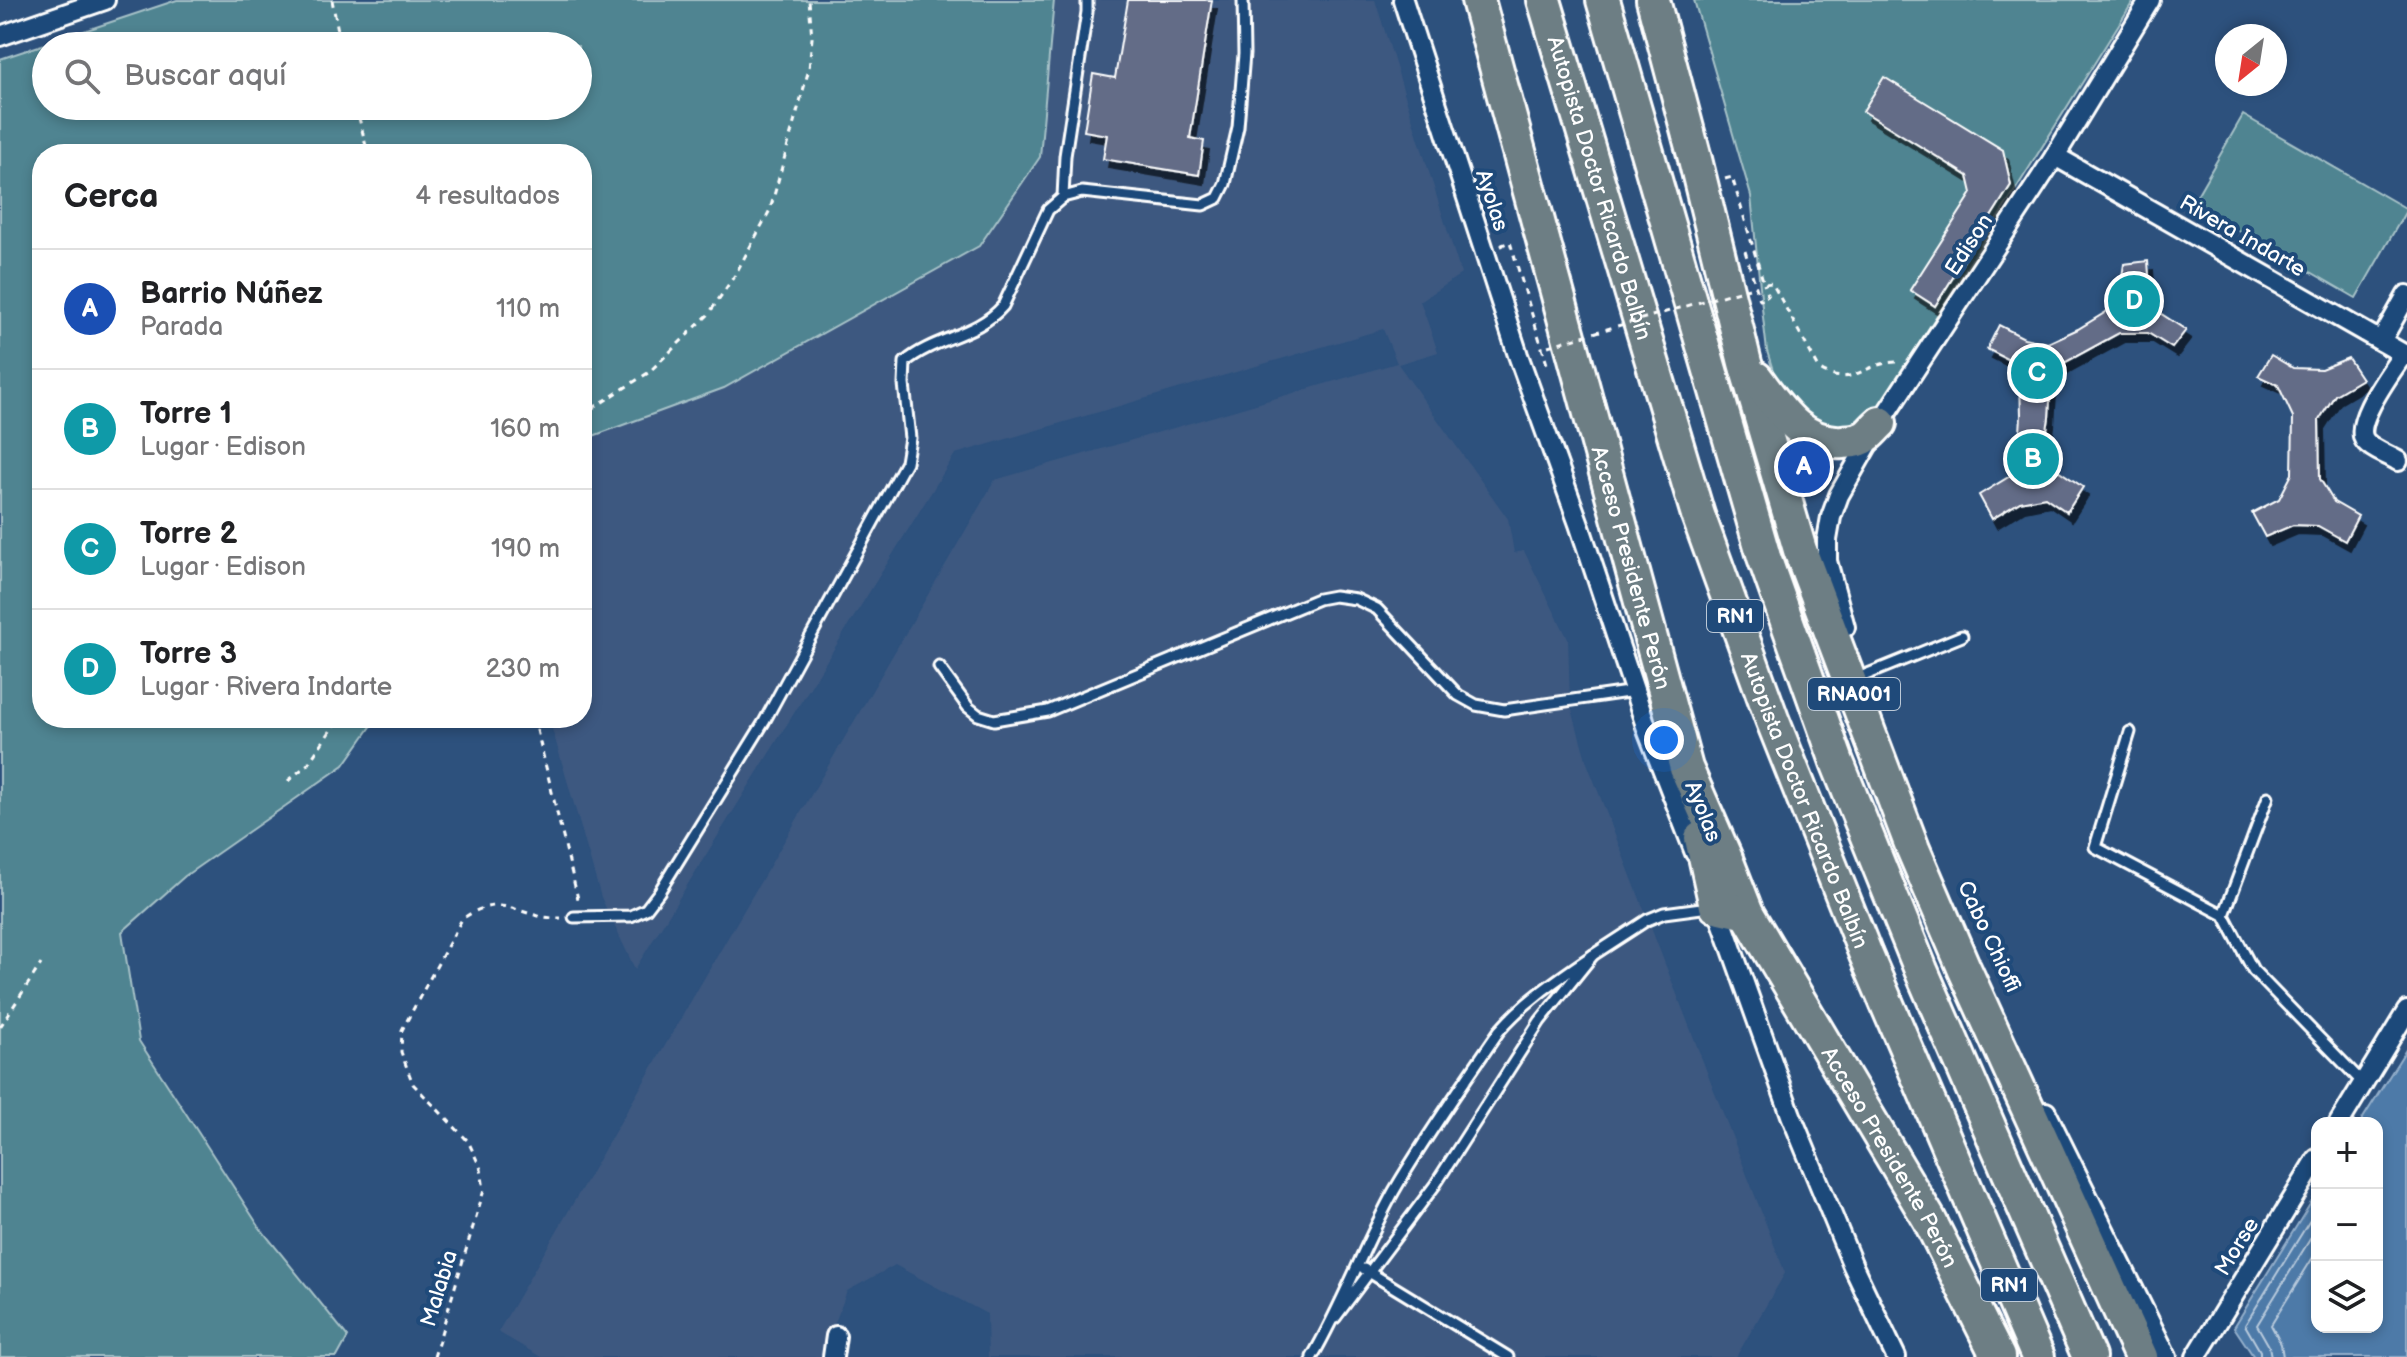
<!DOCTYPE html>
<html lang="es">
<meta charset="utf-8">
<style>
:root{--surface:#fff;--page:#f2f2f2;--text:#202124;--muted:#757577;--line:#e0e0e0;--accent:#1a73e8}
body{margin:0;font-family:"Balsamiq Sans",sans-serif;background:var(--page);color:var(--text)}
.controls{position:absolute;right:24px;bottom:24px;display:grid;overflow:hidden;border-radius:16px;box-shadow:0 4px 12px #0003}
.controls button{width:72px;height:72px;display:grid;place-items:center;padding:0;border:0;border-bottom:2px solid var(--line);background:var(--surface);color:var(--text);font:40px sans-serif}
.compass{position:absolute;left:2215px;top:24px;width:72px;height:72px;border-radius:50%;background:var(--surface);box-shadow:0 4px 12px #0003;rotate:210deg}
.you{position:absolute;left:1664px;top:740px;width:28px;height:28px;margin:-20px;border:6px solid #fff;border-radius:50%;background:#1a73e8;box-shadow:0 0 0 12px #1a73e833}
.badge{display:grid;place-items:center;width:52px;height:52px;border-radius:50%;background:var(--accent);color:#fff;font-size:26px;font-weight:700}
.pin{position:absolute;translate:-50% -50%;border:4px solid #fff;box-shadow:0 2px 8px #0006}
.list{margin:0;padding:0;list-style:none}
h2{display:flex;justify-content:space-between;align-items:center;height:104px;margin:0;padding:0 32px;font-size:34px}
h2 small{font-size:26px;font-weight:400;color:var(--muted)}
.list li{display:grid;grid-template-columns:52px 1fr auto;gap:24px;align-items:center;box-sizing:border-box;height:120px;padding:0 32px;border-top:2px solid var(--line)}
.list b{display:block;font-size:30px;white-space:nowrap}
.list p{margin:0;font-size:26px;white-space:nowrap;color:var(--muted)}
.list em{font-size:26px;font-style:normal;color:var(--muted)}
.icon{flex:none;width:44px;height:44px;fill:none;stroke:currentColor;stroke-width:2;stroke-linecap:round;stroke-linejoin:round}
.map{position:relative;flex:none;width:2407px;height:1357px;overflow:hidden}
.search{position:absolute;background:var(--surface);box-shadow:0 4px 12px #0003;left:32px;top:32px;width:560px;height:88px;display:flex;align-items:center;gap:20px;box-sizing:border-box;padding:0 28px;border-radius:44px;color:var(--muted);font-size:30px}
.panel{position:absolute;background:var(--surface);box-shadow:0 4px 12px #0003;left:32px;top:144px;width:560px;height:584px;border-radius:32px}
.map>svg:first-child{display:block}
</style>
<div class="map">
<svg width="2407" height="1357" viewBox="0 0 2407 1357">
<defs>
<filter id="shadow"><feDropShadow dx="5" dy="9" stdDeviation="0" flood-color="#0009"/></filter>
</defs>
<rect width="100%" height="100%" fill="#2d517d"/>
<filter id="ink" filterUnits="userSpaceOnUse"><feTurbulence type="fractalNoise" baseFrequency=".0125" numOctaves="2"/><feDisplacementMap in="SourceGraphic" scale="16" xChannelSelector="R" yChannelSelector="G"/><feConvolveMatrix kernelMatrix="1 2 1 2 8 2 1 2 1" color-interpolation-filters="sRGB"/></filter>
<g filter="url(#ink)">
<path fill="#3e5980" d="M1054 0H1375L1461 274 1420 301 1438 352 1398 364 1508 519 1514 553 1524 551 1568 639 1570 703 1587 763 1785 1273 1736 1357H988L987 1314 895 1265 847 1291 822 1357H541L498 1332 995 480 1397 363 1383 329 955 454 635 969 601 897 549 718H582V440L724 388 1040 157Z"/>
<g fill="#4f8491" stroke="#a7c2c8" stroke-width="2" fill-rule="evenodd">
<path d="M177 0H1054L1040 157 979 246 724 388 582 440V154H42V718H377L344 765 185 876 122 932 139 1041 260 1228 348 1337 337 1357H0V59ZM46 46H578V106H46Z"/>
<path d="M1694 0H2134L1912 355 1881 411 1863 424 1834 428 1803 416 1775 377 1767 351 1763 317 1751 196Z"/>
<path d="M2243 115 2407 209 2356 298 2192 204Z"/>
</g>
<path fill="#4d7aa8" stroke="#94afcb" stroke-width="2" d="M2407 1048V1357H2254L2234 1327 2317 1193V1327H2377V1123H2360Z"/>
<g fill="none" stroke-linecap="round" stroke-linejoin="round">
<g stroke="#b8cadc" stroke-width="2">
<path d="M2260 1357V1351L2245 1325 2317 1209"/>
<path d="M2271 1357 2269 1346 2257 1325 2317 1228"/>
<path d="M2283 1357 2281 1344 2271 1325 2317 1251"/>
</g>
</g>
<g fill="#646c87" stroke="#fff" stroke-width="2" filter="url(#shadow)">
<path d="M1128 0H1212L1190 138 1204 141 1199 175 1103 159 1107 135 1084 131 1093 74 1115 78Z"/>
<path d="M1884 77 2003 150 2011 185 1935 306 1910 290 1972 193 1968 176 1863 111Z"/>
<path d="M2148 261 2150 289 2160 313 2186 330 2172 348 2148 333H2119L2064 363 2051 384 2049 418 2044 448 2055 468 2083 487 2067 512 2045 497 2020 502 1992 519 1979 495 2010 476 2019 450 2021 415 2020 384 2011 361 1987 349 1999 325 2024 338 2048 343 2078 329 2106 312 2120 291 2124 264Z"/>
<path d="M2271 355 2293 368 2321 369 2348 358 2362 379 2335 395 2319 420 2320 479 2334 502 2358 516 2345 541 2318 526 2293 525 2265 537 2252 513 2279 499 2292 474 2293 417 2278 385 2258 376Z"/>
</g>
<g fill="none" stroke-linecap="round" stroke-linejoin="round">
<defs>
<g id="lane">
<path d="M1063 197 1065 156 1087 12V0"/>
<path d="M939 667 968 707 978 715 994 720 1048 711 1318 599 1334 596 1356 599 1377 609 1458 695 1476 705 1504 710 1635 691"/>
<path d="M1863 676 1962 636"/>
<path d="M2130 732 2095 847 2224 915 2253 970 2363 1083"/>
<path d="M2224 915 2268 797"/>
<path d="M574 917 631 916 646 909 659 892 764 722 906 462 910 438 904 384 905 362C935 337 977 336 1003 306L1048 210 1063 197 1082 192 1203 205 1218 198 1225 184 1238 127 1244 54 1243 0"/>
<path d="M1593 955 1647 920 1664 913 1709 907"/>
<path d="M1364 1269 1508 1357"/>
<path d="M1312 1357C1343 1304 1364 1245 1394 1191 1426 1136 1463 1084 1499 1031 1526 1000 1559 978 1593 955L1540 1021 1435 1185 1335 1318"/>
</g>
<g id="street">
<path d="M1403 0 1518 355 1579 524 1648 732 1695 853"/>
<path d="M0 36 105 0"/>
<path d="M2055 156 2407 356"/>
<path d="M2381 341 2407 295"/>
<path d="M2398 461C2389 455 2373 450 2366 442 2350 425 2393 370 2403 354"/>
<path d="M1845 627 1827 561V540L1831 517 1839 495 1880 423 2055 156 2150 0"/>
<path d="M1715 902 1791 1115 1853 1266 1896 1357"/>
<path d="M2046 1112 2167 1357"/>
<path d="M2339 1123 2407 1011"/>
<path d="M833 1357 836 1336"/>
<path d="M2196 1357 2317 1159"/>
</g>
<g id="highway">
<path id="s1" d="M1478 0 1686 768 1726 859 1747 913 1929 1219 1998 1357"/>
<path id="s2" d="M1544 0 1698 515 1772 719 1866 955 2038 1357"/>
<path d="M1603 0 1764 557 1837 762 1921 970 2089 1357"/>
<path d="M1653 0 1694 155 1745 363 1800 550 1913 849 1964 968 2141 1357"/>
<path d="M1756 378C1778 407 1801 445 1843 442 1848 441 1856 442 1861 439 1868 437 1874 428 1880 423"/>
<path d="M1701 838 1716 906 1747 913"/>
</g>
</defs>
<use href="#lane" stroke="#fff" stroke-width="15"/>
<use href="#street" stroke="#fff" stroke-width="24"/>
<use href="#highway" stroke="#fff" stroke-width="38"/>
<g stroke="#fff" stroke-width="3" stroke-dasharray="6 6" stroke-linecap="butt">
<path d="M332 0 341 46"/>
<path d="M356 106 368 154"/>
<path d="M1725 179 1732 177 1764 284 1772 283 1820 370C1852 389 1864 362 1897 362"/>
<path d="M40 241 42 243"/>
<path d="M1503 247 1502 245 1510 242 1547 364 1542 366"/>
<path d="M1745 251 1760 300 1768 298 1764 284"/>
<path d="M582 415 648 373 708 315 735 275 770 210 809 69 812 38 809 0"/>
<path d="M534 718 579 903"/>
<path d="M288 781 308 764 339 718"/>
<path d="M0 1027 41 964"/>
<path d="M434 1357 484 1190 481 1169 468 1141 413 1084 401 1052 402 1030 462 919C505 889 519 920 561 918"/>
</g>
<use href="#lane" stroke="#1f4a7a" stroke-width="9"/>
<use href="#street" stroke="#1f4a7a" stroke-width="18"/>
<use href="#highway" stroke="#6d7e84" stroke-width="32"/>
<path stroke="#fff" stroke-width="3" stroke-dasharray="6 6" stroke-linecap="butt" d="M1548 346 1749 288"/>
</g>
</g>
<g text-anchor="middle" stroke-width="8" stroke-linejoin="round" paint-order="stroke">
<g fill="#1f4a7a" stroke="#bcc9d7" stroke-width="2">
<rect x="1707" y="600" width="56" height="32" rx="6"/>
<rect x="1808" y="678" width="92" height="32" rx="6"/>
<rect x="1981" y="1269" width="56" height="32" rx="6"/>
</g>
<g font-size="20" font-weight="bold" fill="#fff">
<text x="1735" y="623">RN1</text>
<text x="1854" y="701">RNA001</text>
<text x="2009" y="1292">RN1</text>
</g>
<g font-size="22" fill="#fff" stroke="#1f4a7a">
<text dy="8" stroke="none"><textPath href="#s2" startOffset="196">Autopista Doctor Ricardo Balbín</textPath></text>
<text transform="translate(1493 200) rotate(72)" y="8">Ayolas</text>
<text transform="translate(2243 235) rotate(30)" y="8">Rivera Indarte</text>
<text transform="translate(1968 244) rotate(-57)" y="8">Edison</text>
<text dy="8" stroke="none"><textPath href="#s1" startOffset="588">Acceso Presidente Perón</textPath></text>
<text dy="8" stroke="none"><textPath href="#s2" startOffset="842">Autopista Doctor Ricardo Balbín</textPath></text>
<text transform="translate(1704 811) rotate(68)" y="8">Ayolas</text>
<text transform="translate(1990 936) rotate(65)" y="8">Cabo Chioffi</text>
<text dy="8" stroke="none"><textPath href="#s1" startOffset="1236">Acceso Presidente Perón</textPath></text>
<text transform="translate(2236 1246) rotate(-59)" y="8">Morse</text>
<text transform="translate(438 1288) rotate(-73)" y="8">Malabia</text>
</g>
</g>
</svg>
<div class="controls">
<button>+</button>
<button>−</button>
<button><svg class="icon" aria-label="layers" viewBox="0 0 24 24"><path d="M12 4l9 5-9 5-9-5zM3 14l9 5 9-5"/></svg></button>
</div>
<svg class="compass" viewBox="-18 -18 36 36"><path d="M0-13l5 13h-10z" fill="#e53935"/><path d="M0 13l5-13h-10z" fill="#757577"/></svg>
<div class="you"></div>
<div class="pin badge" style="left:1804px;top:467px;background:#1a4fb4">A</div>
<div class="pin badge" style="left:2033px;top:459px;background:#0f9aa8">B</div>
<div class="pin badge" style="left:2037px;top:373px;background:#0f9aa8">C</div>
<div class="pin badge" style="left:2134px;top:301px;background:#0f9aa8">D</div>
<div class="search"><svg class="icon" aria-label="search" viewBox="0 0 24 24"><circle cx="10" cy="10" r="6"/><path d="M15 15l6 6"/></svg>Buscar aquí</div>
<section class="panel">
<h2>Cerca<small>4 resultados</small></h2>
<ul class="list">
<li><span class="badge" style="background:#1a4fb4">A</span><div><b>Barrio Núñez</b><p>Parada</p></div><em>110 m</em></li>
<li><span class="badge" style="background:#0f9aa8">B</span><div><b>Torre 1</b><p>Lugar · Edison</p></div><em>160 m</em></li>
<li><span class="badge" style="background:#0f9aa8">C</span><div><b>Torre 2</b><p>Lugar · Edison</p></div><em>190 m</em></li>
<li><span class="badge" style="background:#0f9aa8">D</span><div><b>Torre 3</b><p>Lugar · Rivera Indarte</p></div><em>230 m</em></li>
</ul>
</section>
</div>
